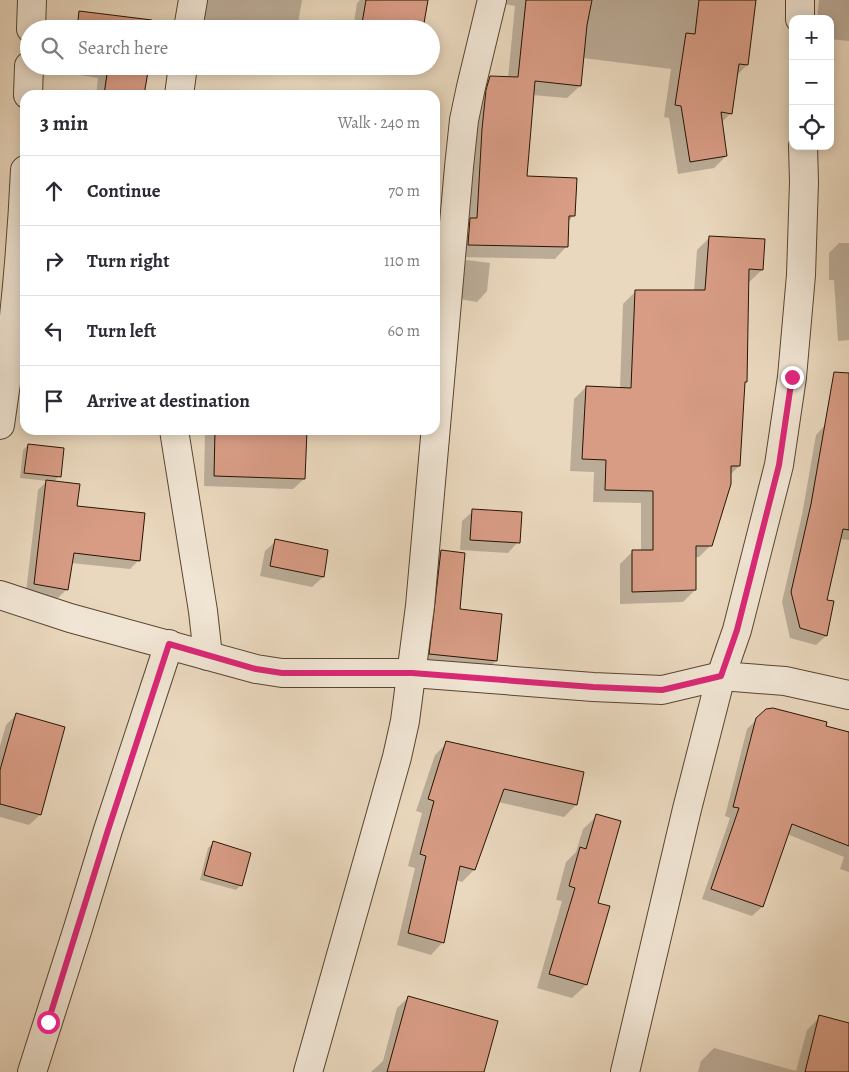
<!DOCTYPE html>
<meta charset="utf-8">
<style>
:root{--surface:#fff;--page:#f2f2f3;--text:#2b2b33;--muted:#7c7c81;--line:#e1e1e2}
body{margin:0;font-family:Alegreya,serif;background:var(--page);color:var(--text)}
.controls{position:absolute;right:15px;top:15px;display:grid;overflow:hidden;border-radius:10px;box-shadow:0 2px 12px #0003}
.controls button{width:45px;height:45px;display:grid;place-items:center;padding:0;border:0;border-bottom:1px solid var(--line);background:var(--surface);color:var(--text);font:25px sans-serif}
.stop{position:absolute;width:15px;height:15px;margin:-11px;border:4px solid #db2777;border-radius:50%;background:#fff}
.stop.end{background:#db2777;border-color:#fff;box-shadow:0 1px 5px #0008}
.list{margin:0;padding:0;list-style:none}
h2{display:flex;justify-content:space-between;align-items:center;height:65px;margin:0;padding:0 20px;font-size:21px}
h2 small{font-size:16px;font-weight:400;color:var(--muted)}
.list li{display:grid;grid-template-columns:32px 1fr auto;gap:15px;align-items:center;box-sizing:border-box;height:70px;padding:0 20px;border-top:1px solid var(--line)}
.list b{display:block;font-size:19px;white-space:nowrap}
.list em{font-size:16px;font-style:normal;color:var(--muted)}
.icon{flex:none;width:28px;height:28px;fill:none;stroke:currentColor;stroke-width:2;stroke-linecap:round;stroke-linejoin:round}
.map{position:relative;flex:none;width:849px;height:1072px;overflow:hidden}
.search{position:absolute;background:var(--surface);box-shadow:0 2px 12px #0003;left:20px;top:20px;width:420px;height:55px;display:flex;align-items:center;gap:12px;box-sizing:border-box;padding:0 18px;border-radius:28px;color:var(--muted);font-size:19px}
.panel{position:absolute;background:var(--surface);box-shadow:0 2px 12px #0003;left:20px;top:90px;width:420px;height:345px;border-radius:15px}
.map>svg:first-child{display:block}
</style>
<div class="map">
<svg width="849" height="1072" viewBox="0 0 849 1072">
<rect width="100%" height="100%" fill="#ead8be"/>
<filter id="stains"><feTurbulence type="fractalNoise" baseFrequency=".004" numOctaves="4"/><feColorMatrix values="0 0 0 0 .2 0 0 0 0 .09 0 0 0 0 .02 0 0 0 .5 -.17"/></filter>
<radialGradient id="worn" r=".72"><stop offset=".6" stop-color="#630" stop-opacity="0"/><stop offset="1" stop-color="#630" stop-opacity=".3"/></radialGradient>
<g fill="#0003">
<path d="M201 0H302L297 29H213L196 26Z"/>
<path d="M360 0H409L422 29H353L357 3Z"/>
<path d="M499 0H755L747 65 737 75 731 113 721 123 726 156 714 168 678 174 669 118 664 117 671 69 583 58 580 86 567 98 532 95 526 177 574 215 568 222 567 246 555 259 456 257 478 90 490 77 508 78 515 6 498 3Z"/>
<path d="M819 0H849V41L830 39V19H817Z"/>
<path d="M88 13 155 22 154 29H77V24Z"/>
<path d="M70 66H148L143 95H96L98 78 68 73Z"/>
<path d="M364 66H412L405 74Z"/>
<path d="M710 237 762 270 749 282H747L745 382 744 384 739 466 730 475 711 545 699 557H695V590L683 602 620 604V564L632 552 641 551V503L593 502 594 472 570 471 574 399 586 387 620 388 623 304 636 291 694 292 697 250Z"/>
<path d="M839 243H849V340L838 341 834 280H829V253Z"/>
<path d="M467 260 490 263 487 291 477 302 454 298 456 270Z"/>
<path d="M849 391V540L839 539 825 601 832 602 826 636 816 645 790 638 782 602 802 515 816 435 825 425Z"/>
<path d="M205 430H306L304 479 293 489 204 486Z"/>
<path d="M28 445 59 476 54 482 76 507 139 560 130 569 71 563 67 589 58 598 26 592 38 490 47 481 20 478 23 450Z"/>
<path d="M473 511 518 542 508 553 460 550 462 521Z"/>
<path d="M276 541 323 577 312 587 260 576 265 551Z"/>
<path d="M441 552 458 610 496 661 485 671 420 665 431 562Z"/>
<path d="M16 715 64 728 40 815 29 825 0 817V746L6 725Z"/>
<path d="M757 719 824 727 849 733V872L840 869 844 857 787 834 762 907 752 916 702 899 730 818 725 816 747 729Z"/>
<path d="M447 743 583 773 576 805 564 817 498 802 474 870 462 882 456 880 442 943 431 955 397 945 415 868 408 866 422 813 416 811 435 755Z"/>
<path d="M597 816V904L608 907 586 985 572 998 537 988 562 901 556 900 566 862 576 852 583 829Z"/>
<path d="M213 843 241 885 236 890 200 880 208 848Z"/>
<path d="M408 998 446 1072H371L383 1061 397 1008Z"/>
<path d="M820 1017 849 1024V1072H698L701 1061 714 1048 796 1071 807 1030Z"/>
</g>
<g fill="#d89c85" stroke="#271401">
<path d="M366 0H428L423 29H361Z"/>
<path d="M526 0H592L587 25 581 86 535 81 527 176 577 178 575 216H569L568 247 468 245 470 218H477L482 129 486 90 490 76 518 77Z"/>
<path d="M699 0H756L748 65 739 64 732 114 721 112 727 156 690 162 681 106 675 105 686 33 695 34Z"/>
<path d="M79 11 152 20 151 29H77Z"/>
<path d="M101 66H149L144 95H104L108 67Z"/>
<path d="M709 236 765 239 763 270 749 269 747 382H745L740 466H731V484L712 546H696V590L632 592V550H653V491L605 490 606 460 582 459 586 386 631 388 635 290H705Z"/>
<path d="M834 372 849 373V530L843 529 827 600 834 601 827 636 800 628 791 592 811 504Z"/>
<path d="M215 430H307L305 479 214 476Z"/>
<path d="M28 444 64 448 61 477 24 473Z"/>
<path d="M46 480 80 484 77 506 145 513 140 561 74 553 68 590 34 584Z"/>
<path d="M472 509 522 512 520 543 470 540Z"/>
<path d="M275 539 328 550 324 577 270 566Z"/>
<path d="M441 550 465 553 460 609 502 614 497 661 429 654Z"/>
<path d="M773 708 827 722 826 726 849 732V846L792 824 763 907 711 889 739 808 733 807 756 718 766 709Z"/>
<path d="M16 713 65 727 41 815 0 804V770Z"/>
<path d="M446 741 584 772 577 805 504 789 475 870 460 866 444 943 408 933 426 856 420 854 434 801 428 799Z"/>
<path d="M596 814 621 821 598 903 610 906 587 985 549 974 575 888 569 886 580 847 586 849Z"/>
<path d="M213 841 251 853 242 886 204 875Z"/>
<path d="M408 996 498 1021 484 1072H387Z"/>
<path d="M819 1015 849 1023V1072H805Z"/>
</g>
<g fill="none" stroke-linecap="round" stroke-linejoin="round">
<defs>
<g id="street">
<path d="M800 0V19"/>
<path d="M31 29 32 0"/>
<path d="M188 29 193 0"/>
<path d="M28 95 29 66"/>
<path d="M179 95 183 66"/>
<path d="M0 425C13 340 21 256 25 170"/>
<path d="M174 430 203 611 208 656"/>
<path d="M0 595 70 618 256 669 282 673H412L593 687 662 690 721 676 785 681 849 695"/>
<path d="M32 1072 78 928 108 830 169 644"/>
<path d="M308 1072 397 757 405 721 420 606 459 167 464 120 471 87 492 0"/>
<path d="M625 1072 687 809 721 676 737 630 779 465 792 377 801 275 804 182 803 146"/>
</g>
</defs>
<use href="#street" stroke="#584530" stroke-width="30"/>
<use href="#street" stroke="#f1e6d5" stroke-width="28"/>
</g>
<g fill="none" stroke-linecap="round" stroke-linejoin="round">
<path stroke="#db2777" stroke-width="6" d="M48 1022 108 830 169 644 256 669 282 673H412L593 687 662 690 721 676 737 630 779 465 792 377"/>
</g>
<rect width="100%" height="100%" filter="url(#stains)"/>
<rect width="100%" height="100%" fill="url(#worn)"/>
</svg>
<div class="controls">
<button>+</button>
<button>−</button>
<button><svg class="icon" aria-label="locate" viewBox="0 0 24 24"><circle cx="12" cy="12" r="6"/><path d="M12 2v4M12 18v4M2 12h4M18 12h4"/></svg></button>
</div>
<div class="stop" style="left:48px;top:1022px"></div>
<div class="stop end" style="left:792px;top:377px"></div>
<div class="search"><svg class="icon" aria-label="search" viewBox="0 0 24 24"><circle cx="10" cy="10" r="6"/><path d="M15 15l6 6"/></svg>Search here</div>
<section class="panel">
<h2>3 min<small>Walk · 240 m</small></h2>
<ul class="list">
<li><svg class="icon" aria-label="ahead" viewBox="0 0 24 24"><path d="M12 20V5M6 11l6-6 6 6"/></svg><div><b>Continue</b></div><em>70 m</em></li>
<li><svg class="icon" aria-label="right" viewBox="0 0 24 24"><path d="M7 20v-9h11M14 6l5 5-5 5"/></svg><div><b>Turn right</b></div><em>110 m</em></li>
<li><svg class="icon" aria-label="left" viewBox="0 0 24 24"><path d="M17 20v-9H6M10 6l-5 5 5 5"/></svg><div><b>Turn left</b></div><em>60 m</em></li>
<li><svg class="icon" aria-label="arrive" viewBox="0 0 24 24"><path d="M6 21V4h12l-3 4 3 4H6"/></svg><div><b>Arrive at destination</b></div></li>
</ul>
</section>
</div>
